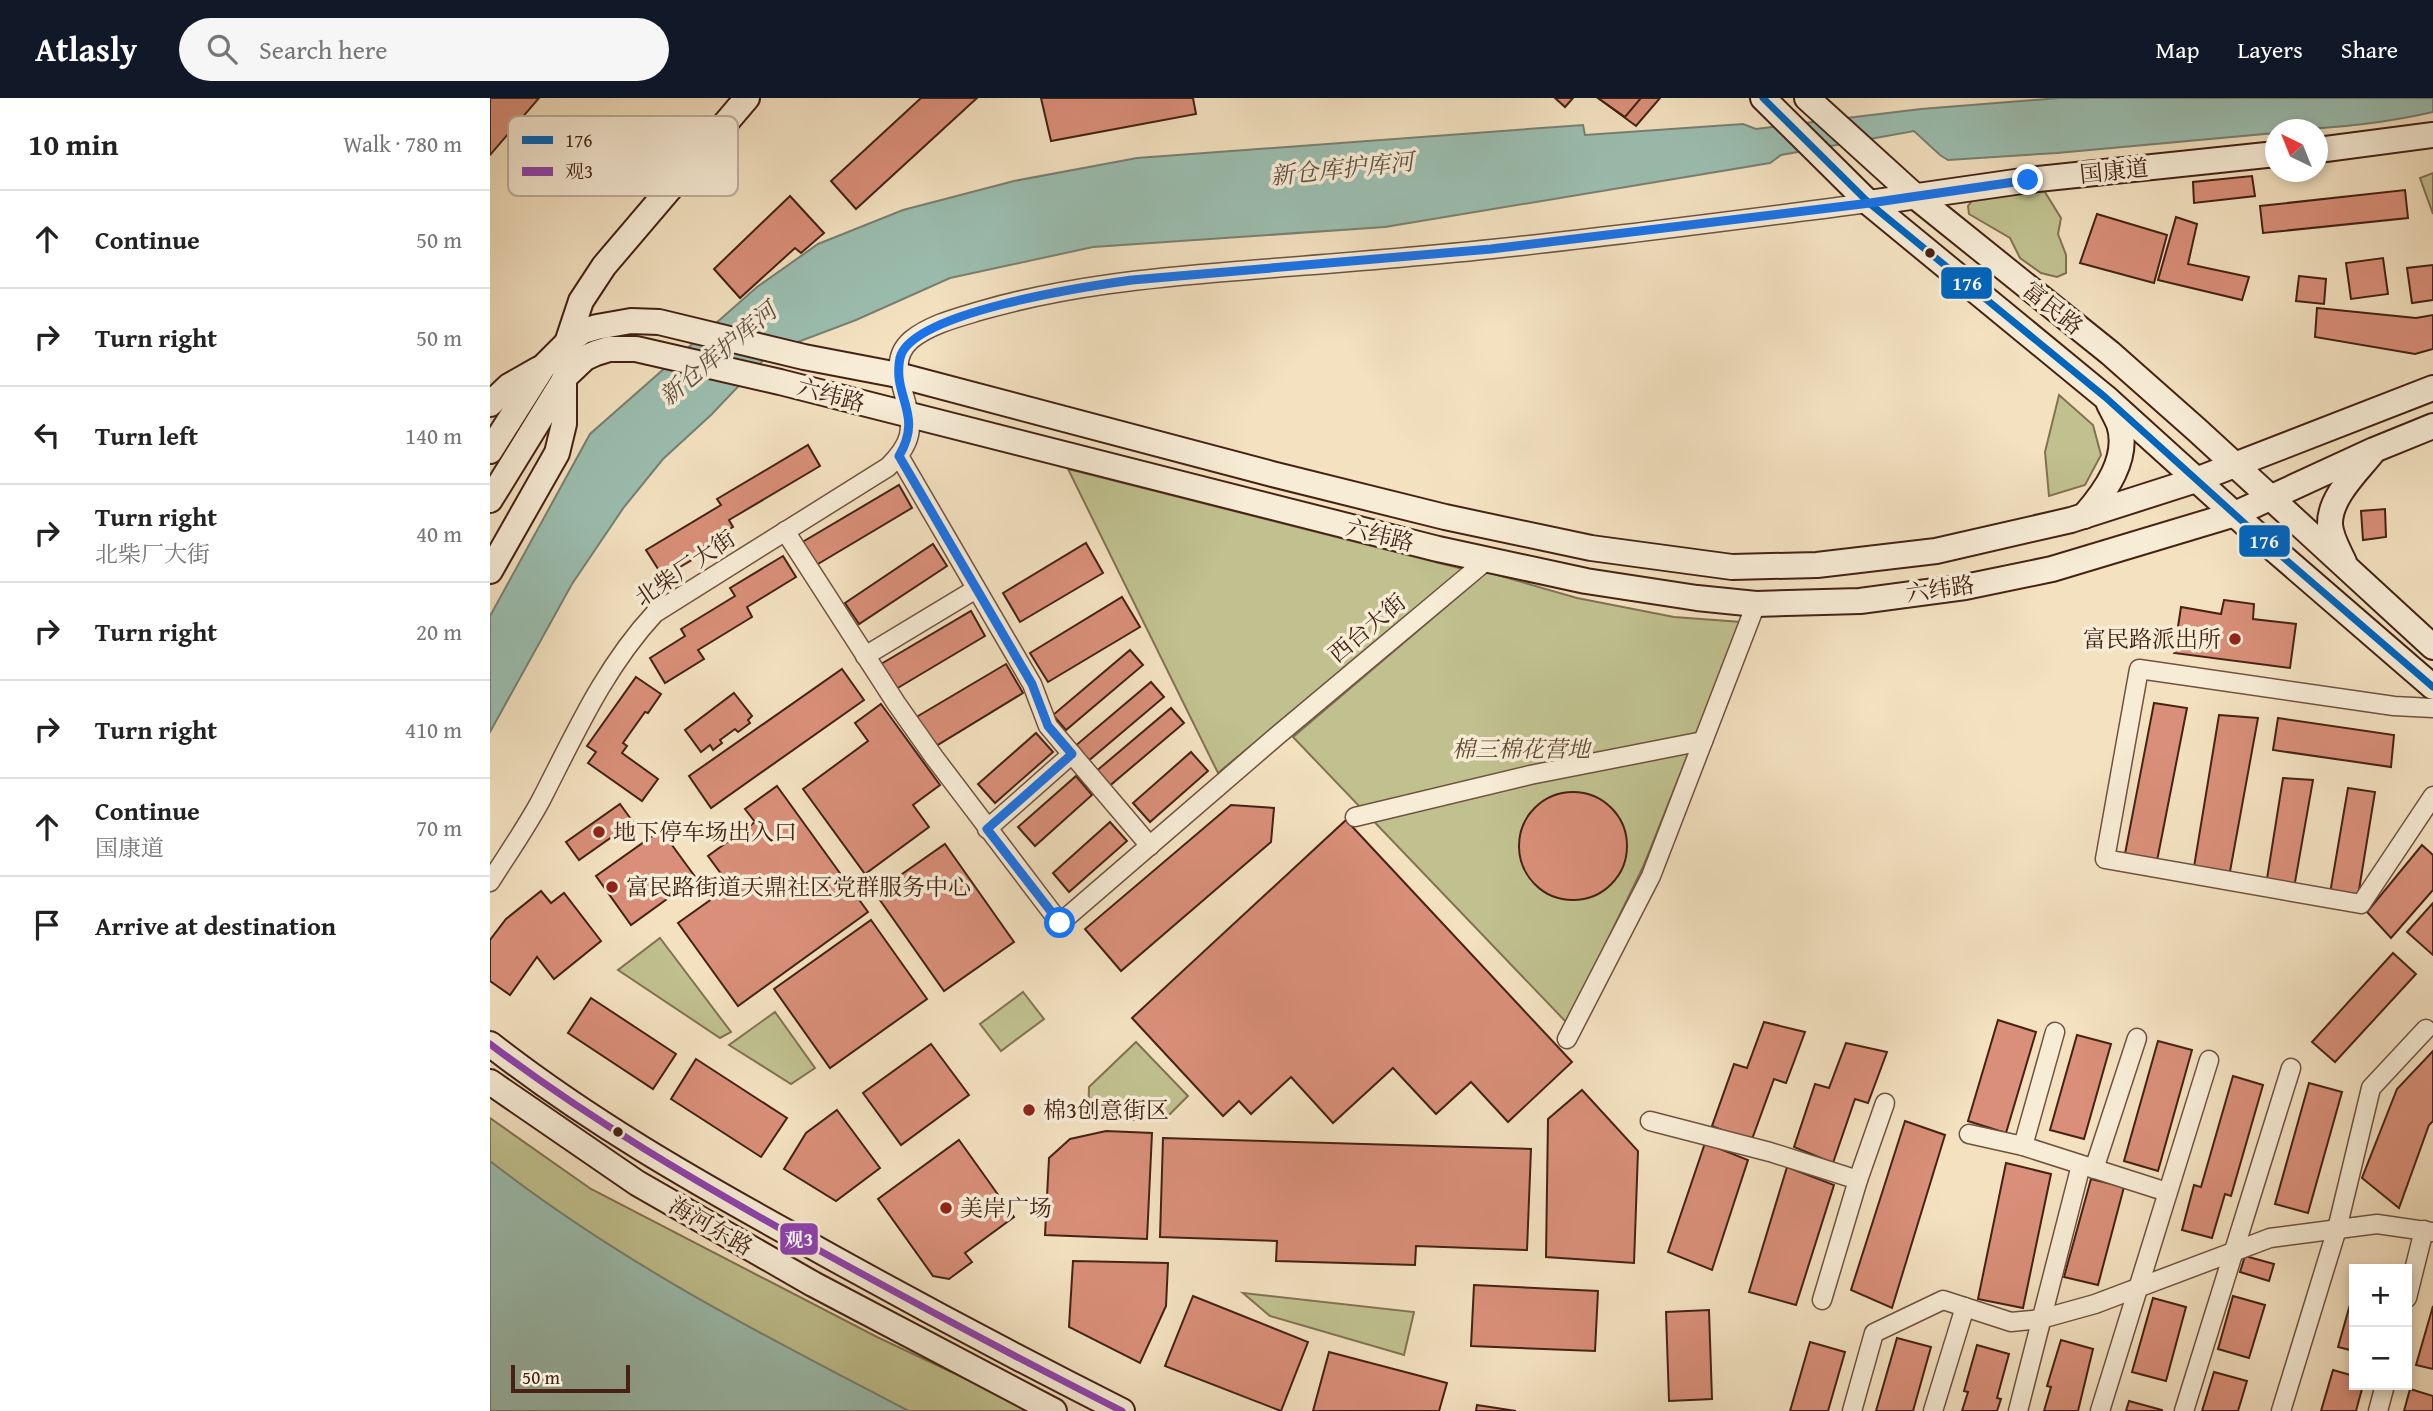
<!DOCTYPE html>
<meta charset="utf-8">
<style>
:root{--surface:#fff;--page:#f6f6f6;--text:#222;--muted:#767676;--line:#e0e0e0;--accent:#111827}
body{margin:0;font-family:"Gentium Book Plus","Noto Serif SC",serif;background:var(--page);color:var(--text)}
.controls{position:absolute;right:21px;bottom:21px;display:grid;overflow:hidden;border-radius:0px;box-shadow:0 4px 10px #0003}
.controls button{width:63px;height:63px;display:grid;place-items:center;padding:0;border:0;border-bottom:2px solid var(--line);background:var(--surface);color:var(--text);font:35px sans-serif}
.compass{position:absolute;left:1775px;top:21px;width:63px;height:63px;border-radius:50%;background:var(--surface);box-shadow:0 4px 10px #0003;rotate:317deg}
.scale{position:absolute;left:21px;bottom:18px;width:119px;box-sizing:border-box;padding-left:7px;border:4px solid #452214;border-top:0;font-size:19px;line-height:24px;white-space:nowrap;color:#452214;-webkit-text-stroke:5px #f7ecd6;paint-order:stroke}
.stop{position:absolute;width:21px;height:21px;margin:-16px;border:5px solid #1a73e8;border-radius:50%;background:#fff}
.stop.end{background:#1a73e8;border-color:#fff;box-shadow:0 2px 7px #0008}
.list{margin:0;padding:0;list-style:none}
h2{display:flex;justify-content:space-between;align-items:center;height:91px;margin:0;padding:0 28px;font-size:30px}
h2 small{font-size:23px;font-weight:400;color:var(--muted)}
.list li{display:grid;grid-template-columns:46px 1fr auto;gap:21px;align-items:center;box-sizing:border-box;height:98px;padding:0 28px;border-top:2px solid var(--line)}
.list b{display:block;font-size:26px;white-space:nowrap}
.list p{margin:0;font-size:23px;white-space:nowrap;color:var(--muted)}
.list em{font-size:23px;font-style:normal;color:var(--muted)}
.icon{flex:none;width:38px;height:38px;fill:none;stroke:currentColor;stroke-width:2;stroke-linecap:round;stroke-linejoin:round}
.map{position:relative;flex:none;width:1943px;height:1313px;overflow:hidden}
header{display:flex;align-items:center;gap:42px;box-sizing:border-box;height:98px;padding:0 35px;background:var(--accent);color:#fff}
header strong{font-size:33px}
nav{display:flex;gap:38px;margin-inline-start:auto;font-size:24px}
.search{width:490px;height:63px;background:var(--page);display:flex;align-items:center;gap:18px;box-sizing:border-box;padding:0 24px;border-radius:38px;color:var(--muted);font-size:26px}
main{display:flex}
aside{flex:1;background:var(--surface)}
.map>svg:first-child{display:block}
</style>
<header>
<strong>Atlasly</strong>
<div class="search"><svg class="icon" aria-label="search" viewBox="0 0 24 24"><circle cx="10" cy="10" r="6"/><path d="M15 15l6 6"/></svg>Search here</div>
<nav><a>Map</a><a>Layers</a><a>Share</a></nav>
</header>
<main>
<aside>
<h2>10 min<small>Walk · 780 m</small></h2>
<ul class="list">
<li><svg class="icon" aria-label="ahead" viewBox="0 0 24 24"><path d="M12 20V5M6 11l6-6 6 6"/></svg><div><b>Continue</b></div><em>50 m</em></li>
<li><svg class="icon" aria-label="right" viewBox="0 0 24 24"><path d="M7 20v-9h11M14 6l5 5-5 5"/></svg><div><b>Turn right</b></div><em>50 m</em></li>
<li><svg class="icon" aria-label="left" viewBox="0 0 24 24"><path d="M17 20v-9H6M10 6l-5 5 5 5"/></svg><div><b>Turn left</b></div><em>140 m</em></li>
<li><svg class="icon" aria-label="right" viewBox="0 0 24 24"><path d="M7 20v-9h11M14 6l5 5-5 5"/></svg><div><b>Turn right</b><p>北柴厂大街</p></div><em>40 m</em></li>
<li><svg class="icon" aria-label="right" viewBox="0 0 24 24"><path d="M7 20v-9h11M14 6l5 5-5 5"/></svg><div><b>Turn right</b></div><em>20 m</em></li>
<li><svg class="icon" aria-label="right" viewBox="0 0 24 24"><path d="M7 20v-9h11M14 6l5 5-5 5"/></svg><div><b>Turn right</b></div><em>410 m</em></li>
<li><svg class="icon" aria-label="ahead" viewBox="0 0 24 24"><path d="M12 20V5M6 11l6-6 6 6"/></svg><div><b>Continue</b><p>国康道</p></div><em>70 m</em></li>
<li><svg class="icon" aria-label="arrive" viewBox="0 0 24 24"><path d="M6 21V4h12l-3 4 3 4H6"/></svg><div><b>Arrive at destination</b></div></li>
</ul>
</aside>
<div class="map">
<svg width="1943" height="1313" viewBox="0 0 1943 1313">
<rect width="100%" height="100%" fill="#f3e1c0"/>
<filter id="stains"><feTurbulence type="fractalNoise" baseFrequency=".00286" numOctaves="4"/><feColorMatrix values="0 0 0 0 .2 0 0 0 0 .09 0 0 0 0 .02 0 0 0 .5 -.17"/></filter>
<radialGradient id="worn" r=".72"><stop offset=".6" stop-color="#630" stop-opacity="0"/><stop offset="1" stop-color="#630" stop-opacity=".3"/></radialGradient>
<g fill="#c0c18f" stroke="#827252" stroke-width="2">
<path d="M1943 75V116L1930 80Z"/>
<path d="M1553 91 1571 120 1568 136 1576 157V175L1567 179 1551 175 1530 160 1520 140 1479 116 1478 108 1485 99Z"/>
<path d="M1569 297 1603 327 1611 357 1595 387 1559 398 1555 354Z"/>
<path d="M578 371 973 471 728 675Z"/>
<path d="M997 474 1087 500 1184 519 1251 524 1153 769 1077 925 803 639Z"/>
<path d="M170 840 241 934 230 940 128 872Z"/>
<path d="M533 894 554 921 511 953 490 926Z"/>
<path d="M285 914 325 970 301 986 239 947Z"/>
<path d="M646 944 698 998 674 1022H598L599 989Z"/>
<path d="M0 1020 101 1091 387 1239 544 1313H0Z"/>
<path d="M753 1195 924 1214 914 1257 780 1218Z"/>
</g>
<g fill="#9bbeb0" stroke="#798072" stroke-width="2">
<path d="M1569 0H1943V14C1891 26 1839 31 1786 32L1785 35 1567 55 1458 62 1450 57 1424 33 1291 57 1280 65 895 129 603 149 460 180 366 222 281 254 221 317 173 361 134 409 82 486 0 634V518L100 336 267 189 328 146 413 112 524 83 647 60 1093 27 1095 37 1253 26 1266 31 1431 11Z"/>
<path d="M0 1063C129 1164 274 1238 419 1313H0Z"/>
</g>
<g fill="#d98f79" stroke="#452214" stroke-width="2">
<path d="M0 0H49L0 57Z"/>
<path d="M431 0H487L366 111 341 83Z"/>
<path d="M551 0H703L706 16 561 43Z"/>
<path d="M1065 0H1083L1075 9Z"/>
<path d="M1108 0H1170L1146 28Z"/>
<path d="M1108 0H1151L1135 19Z"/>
<path d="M1762 78 1765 98 1704 105 1703 84Z"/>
<path d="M1915 92 1918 120 1773 135 1770 108Z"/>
<path d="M300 98 334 135 311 155 305 150 250 200 224 171Z"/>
<path d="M1607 116 1677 137 1664 185 1590 165Z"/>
<path d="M1686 119 1707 126 1698 166 1759 179 1752 202 1668 182Z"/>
<path d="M1893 160 1898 196 1861 201 1856 165Z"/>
<path d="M1943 167V202L1922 205 1917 170Z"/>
<path d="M1809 178 1836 181 1834 206 1806 203Z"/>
<path d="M1827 210 1926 220 1943 217V251L1925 256 1825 239Z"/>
<path d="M318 347 330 368 239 422 243 429 219 443 220 445 211 450 214 455 178 476 175 472 170 474 156 452 231 407 227 401Z"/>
<path d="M409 387 422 410 323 469 309 446Z"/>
<path d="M1895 411 1896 439 1873 442 1871 413Z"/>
<path d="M596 445 613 475 530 524 513 495Z"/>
<path d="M443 446 457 468 369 526 355 505Z"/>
<path d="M293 458 306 479 257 509 262 519 208 552 214 561 175 585 160 560 195 538 191 531 245 498 240 490Z"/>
<path d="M632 499 650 529 558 584 540 555Z"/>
<path d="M1734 502 1764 506 1763 521 1806 526 1800 570 1684 555 1691 509 1731 516Z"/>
<path d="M481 513 495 538 406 591 391 566Z"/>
<path d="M640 552 653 567 576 632 563 617Z"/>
<path d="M516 566 533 595 441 651 423 621Z"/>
<path d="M352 571 374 602 221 710 199 678Z"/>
<path d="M146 579 171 596 158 615 155 614 133 645 137 648 132 655 168 681 152 703 98 665 106 654 97 648Z"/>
<path d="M661 584 674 599 597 664 584 649Z"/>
<path d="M244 595 262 618 258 622 260 625 248 634 245 631 230 642 232 645 223 652 220 647 211 654 195 632Z"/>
<path d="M1664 605 1697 610 1666 768 1634 761Z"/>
<path d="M391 606 450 687 423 707 439 729 375 776 313 691 378 643 365 625Z"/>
<path d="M681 610 694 625 617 690 604 675Z"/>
<path d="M1729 617 1768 620 1739 779 1703 775Z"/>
<path d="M1788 620 1904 637 1901 669 1783 652Z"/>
<path d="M546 635 563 654 505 705 488 686Z"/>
<path d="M701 654 718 673 660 724 643 705Z"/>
<path d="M586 678 602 697 545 748 528 729Z"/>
<path d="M1793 680 1823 682 1804 790 1776 787Z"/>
<path d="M287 688 378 814 248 908 188 825 240 788 218 758 265 724 255 711Z"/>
<path d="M1858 690 1885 694 1868 798 1840 795Z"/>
<circle cx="1083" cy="748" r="54"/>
<path d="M130 706 143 724 89 762 76 744Z"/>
<path d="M741 707 784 710 781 744 631 873 595 831Z"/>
<path d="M856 722 1082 964 1018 1024 981 984 946 1016 903 970 843 1025 801 979 761 1016 749 1003 733 1018 642 920Z"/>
<path d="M620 724 637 743 579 794 563 775Z"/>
<path d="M171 732 206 780 141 827 106 778Z"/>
<path d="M455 746 524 844 454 893 385 795Z"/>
<path d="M1932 747 1943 757V792L1901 840 1877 814Z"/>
<path d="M51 793 61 805 74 795 111 843 64 881 47 859 20 897 0 883V842L16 821Z"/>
<path d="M1943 805V857L1917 834Z"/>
<path d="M381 822 437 901 340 970 284 891Z"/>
<path d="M1903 855 1926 876 1845 964 1822 944Z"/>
<path d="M101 900 186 956 163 991 78 935Z"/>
<path d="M1508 922 1546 934 1516 1035 1478 1023Z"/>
<path d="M1274 924 1315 934 1296 985 1284 981 1261 1044 1222 1028 1244 966 1257 970Z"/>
<path d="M1587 937 1621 946 1594 1041 1560 1032Z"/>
<path d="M1668 943 1702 952 1668 1073 1634 1063Z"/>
<path d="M1356 945 1397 954 1378 1005 1365 1001 1343 1065 1304 1049 1325 986 1339 990Z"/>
<path d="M441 946 479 997 411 1047 373 995Z"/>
<path d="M1943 953V1023L1939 1027 1909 1110 1872 1080 1907 991Z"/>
<path d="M206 961 297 1020 271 1059 181 1001Z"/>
<path d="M1743 978 1773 987 1741 1098 1735 1096 1722 1140 1692 1132 1704 1087 1711 1089Z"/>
<path d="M1819 985 1852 994 1818 1115 1785 1106Z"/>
<path d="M1092 992 1148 1053 1144 1165 1056 1159 1058 1021Z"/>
<path d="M347 1012 390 1070 346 1103 294 1071 316 1035Z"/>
<path d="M1415 1023 1455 1037 1402 1210 1361 1192Z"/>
<path d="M616 1033 662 1035 657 1141 555 1137 559 1060 580 1041Z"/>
<path d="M673 1040 1041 1051 1037 1152 926 1148 925 1167 786 1163 787 1143 670 1139Z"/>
<path d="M469 1042 524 1119 475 1155 482 1164 459 1181 443 1178 388 1101Z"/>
<path d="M1215 1045 1258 1062 1222 1172 1178 1154Z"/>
<path d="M1516 1065 1561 1076 1533 1210 1488 1201Z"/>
<path d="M1297 1069 1344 1087 1306 1207 1259 1194Z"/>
<path d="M1601 1081 1634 1089 1608 1187 1574 1179Z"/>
<path d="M1755 1158 1784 1166 1779 1183 1750 1174Z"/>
<path d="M583 1163 678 1165 676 1208 650 1265 579 1229Z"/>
<path d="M984 1187 1108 1193 1105 1253 981 1248Z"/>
<path d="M1863 1196H1864V1253L1848 1249Z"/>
<path d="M703 1198 818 1244 791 1313 675 1268Z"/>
<path d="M1743 1198 1775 1207 1759 1260 1728 1251Z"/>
<path d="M1663 1200 1696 1209 1676 1283 1642 1274Z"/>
<path d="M1943 1208V1271L1926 1267Z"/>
<path d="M1219 1212 1222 1301 1179 1303 1176 1214Z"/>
<path d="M1407 1240 1441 1249 1423 1313H1386Z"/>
<path d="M1571 1242 1603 1251 1588 1313H1554L1561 1289 1557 1288Z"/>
<path d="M1320 1244 1355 1254 1338 1313H1300Z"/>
<path d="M1487 1247 1519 1256 1507 1300 1511 1301 1507 1313H1472L1478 1294 1474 1293Z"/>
<path d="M839 1254 957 1285 949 1313H823Z"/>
<path d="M1843 1272 1864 1278V1287H1873L1866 1313H1831Z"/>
<path d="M1724 1274 1757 1283 1748 1313H1712Z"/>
<path d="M1920 1291 1943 1298V1313H1914Z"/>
<path d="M1639 1303 1672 1312V1313H1636Z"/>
<path d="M987 1307 1026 1313H986Z"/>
</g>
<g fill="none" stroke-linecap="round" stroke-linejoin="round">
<defs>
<g id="street">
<path d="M409 358 542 586 558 628 660 748"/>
<path d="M295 433 406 605 444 659 570 825 788 637 997 462"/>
<path d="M375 558 486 491"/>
<path d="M1943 610 1904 608 1649 571 1615 761 1871 806 1943 698"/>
<path d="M865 719 1040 677 1213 643"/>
<path d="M497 731 582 656"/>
<path d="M0 784C17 757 36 730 51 702 85 636 114 570 165 515L398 369C407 360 416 350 419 337 426 305 391 268 421 242 440 226 470 219 493 212 577 188 660 180 747 173 832 166 917 160 1002 151 1128 138 1254 121 1379 105"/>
<path d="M1077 941 1161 778 1266 506"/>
<path d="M1160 1023 1280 1054 1368 1082 1332 1202"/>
<path d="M1479 1036 1533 1048 1677 1094"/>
<path d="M1533 1048 1565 934"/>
<path d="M1604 1071 1647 940"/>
<path d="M1368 1082 1395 1005"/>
<path d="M1917 1200 1934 1132"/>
<path d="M1362 1313 1384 1235 1453 1202 1521 1224 1551 1221 1605 1206 1780 1140 1887 1126 1943 1134"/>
<path d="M1443 1313 1475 1209"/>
<path d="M1528 1313 1591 1067"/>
<path d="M1610 1313 1719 962"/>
<path d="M1694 1313 1801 970"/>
<path d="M1791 1313 1847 1131 1881 990 1936 931"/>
<path d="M1888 1313 1895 1287"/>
</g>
<g id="secondary">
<path d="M1273 0 1379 105 1615 299 1772 441 1943 589"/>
<path d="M1317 0 1426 99 1620 255 1707 332 1943 549"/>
<path d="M1828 52 1943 37"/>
<path d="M1379 105 1539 82 1786 56"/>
<path d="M77 245 91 203 114 168 257 0"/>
<path d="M0 306 19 288 49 271"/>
<path d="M0 353 53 269 77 245 93 233 107 229 141 223 169 224 314 259 408 277 782 376 955 419 1101 450 1242 469 1327 467 1446 453 1581 422 1706 382 1943 290"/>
<path d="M0 402 77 277 95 260 106 255 119 251H146L290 284 948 451 1096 483 1207 500 1266 506 1370 503 1475 489 1562 471 1745 416 1884 352 1943 328"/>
<path d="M1594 418C1615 394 1640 360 1629 326 1626 319 1622 312 1619 306"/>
<path d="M1854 464C1849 453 1841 440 1840 427 1839 400 1866 375 1882 355"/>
<path d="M0 473 67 355 74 326V281"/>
<path d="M0 946C97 1022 202 1082 309 1141 416 1201 523 1258 632 1313"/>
<path d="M0 984 147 1085 323 1186 564 1313"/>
</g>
</defs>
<use href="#street" stroke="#70523f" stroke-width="21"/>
<use href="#secondary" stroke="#452214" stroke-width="28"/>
<use href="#street" stroke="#f7ecd6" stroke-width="18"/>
<use href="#secondary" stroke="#f7ecd6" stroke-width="24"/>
<defs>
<path id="bus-1" d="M1273 0 1379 105 1615 299 1772 441 1943 589"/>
<path id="bus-2" d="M0 946C99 1021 205 1083 314 1144 419 1202 525 1259 632 1313"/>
</defs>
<use href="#bus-1" stroke="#f7ecd6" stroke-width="12"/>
<use href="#bus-2" stroke="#f7ecd6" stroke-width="12"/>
<use href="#bus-1" stroke="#0065bd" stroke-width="7"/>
<use href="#bus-2" stroke="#8e44ad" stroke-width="7"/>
</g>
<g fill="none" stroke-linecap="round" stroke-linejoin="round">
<path stroke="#1a73e8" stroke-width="9" d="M570 825 497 731 582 656 558 628 542 586 409 358C434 316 402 299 410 260 420 214 599 188 642 182L1001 151 1380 105 1538 82"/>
</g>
<g fill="#452214" stroke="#f7ecd6" stroke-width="2.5">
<circle cx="1440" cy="155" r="6"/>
<circle cx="128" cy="1034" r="6"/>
</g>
<g fill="#8f2418" stroke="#f7ecd6" stroke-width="2.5">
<circle cx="1745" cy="541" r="7"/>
<circle cx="109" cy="734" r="7"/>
<circle cx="122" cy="789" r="7"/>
<circle cx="539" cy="1012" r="7"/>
<circle cx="456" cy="1110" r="7"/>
</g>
<g text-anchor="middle" stroke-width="7" stroke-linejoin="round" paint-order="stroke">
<g font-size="23" fill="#452214" stroke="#f7ecd6">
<text transform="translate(1624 73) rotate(-6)" y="8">国康道</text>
<text transform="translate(1563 210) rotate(39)" y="8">富民路</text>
<text transform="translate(341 297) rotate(15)" y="8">六纬路</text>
<text transform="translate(890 437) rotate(14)" y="8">六纬路</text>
<text transform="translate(195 470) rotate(-34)" y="8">北柴厂大街</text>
<text transform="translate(1450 491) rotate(-8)" y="8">六纬路</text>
<text transform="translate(877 530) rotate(-40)" y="8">西台大街</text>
<text transform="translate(221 1128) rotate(30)" y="8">海河东路</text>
</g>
<g font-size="23" fill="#452214" stroke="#f7ecd6" text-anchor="start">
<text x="1731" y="549" text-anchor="end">富民路派出所</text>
<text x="123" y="742">地下停车场出入口</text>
<text x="136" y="797">富民路街道天鼎社区党群服务中心</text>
<text x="553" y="1020">棉3创意街区</text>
<text x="470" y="1118">美岸广场</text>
</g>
<g font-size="23" font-style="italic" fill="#644a33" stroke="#f7ecd6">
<text x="1031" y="659">棉三棉花营地</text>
</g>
<g font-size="24" font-style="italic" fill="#5f5143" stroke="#f7ecd6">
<text transform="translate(852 71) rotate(-6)" y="8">新仓库护库河</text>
<text transform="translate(228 256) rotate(-40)" y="8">新仓库护库河</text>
</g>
</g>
<rect x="18" y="18" width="230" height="80" rx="10" fill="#f7ecd6" stroke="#c2af9c" stroke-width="2"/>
<rect x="32" y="38" width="31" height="8" fill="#0065bd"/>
<rect x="32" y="69" width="31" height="9" fill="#8e44ad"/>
<g font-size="19" fill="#452214">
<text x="75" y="49">176</text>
<text x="75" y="80">观3</text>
</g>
<g stroke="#f7ecd6" stroke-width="2.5">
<rect x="1450" y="168" width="53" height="34" rx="7" fill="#0065bd"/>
<rect x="1748" y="426" width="53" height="34" rx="7" fill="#0065bd"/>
<rect x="289" y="1124" width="40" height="34" rx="7" fill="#8e44ad"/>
</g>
<g font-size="19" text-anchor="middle" font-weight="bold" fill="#fff">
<text x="1477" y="192">176</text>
<text x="1774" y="450">176</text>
<text x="309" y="1148">观3</text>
</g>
<rect width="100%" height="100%" filter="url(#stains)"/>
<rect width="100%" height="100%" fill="url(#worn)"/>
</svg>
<div class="controls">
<button>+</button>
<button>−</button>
</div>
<svg class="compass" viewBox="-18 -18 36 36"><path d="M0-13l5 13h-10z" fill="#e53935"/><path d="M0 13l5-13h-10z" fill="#767676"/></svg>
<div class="scale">50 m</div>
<div class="stop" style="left:570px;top:825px"></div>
<div class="stop end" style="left:1538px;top:82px"></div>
</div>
</main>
